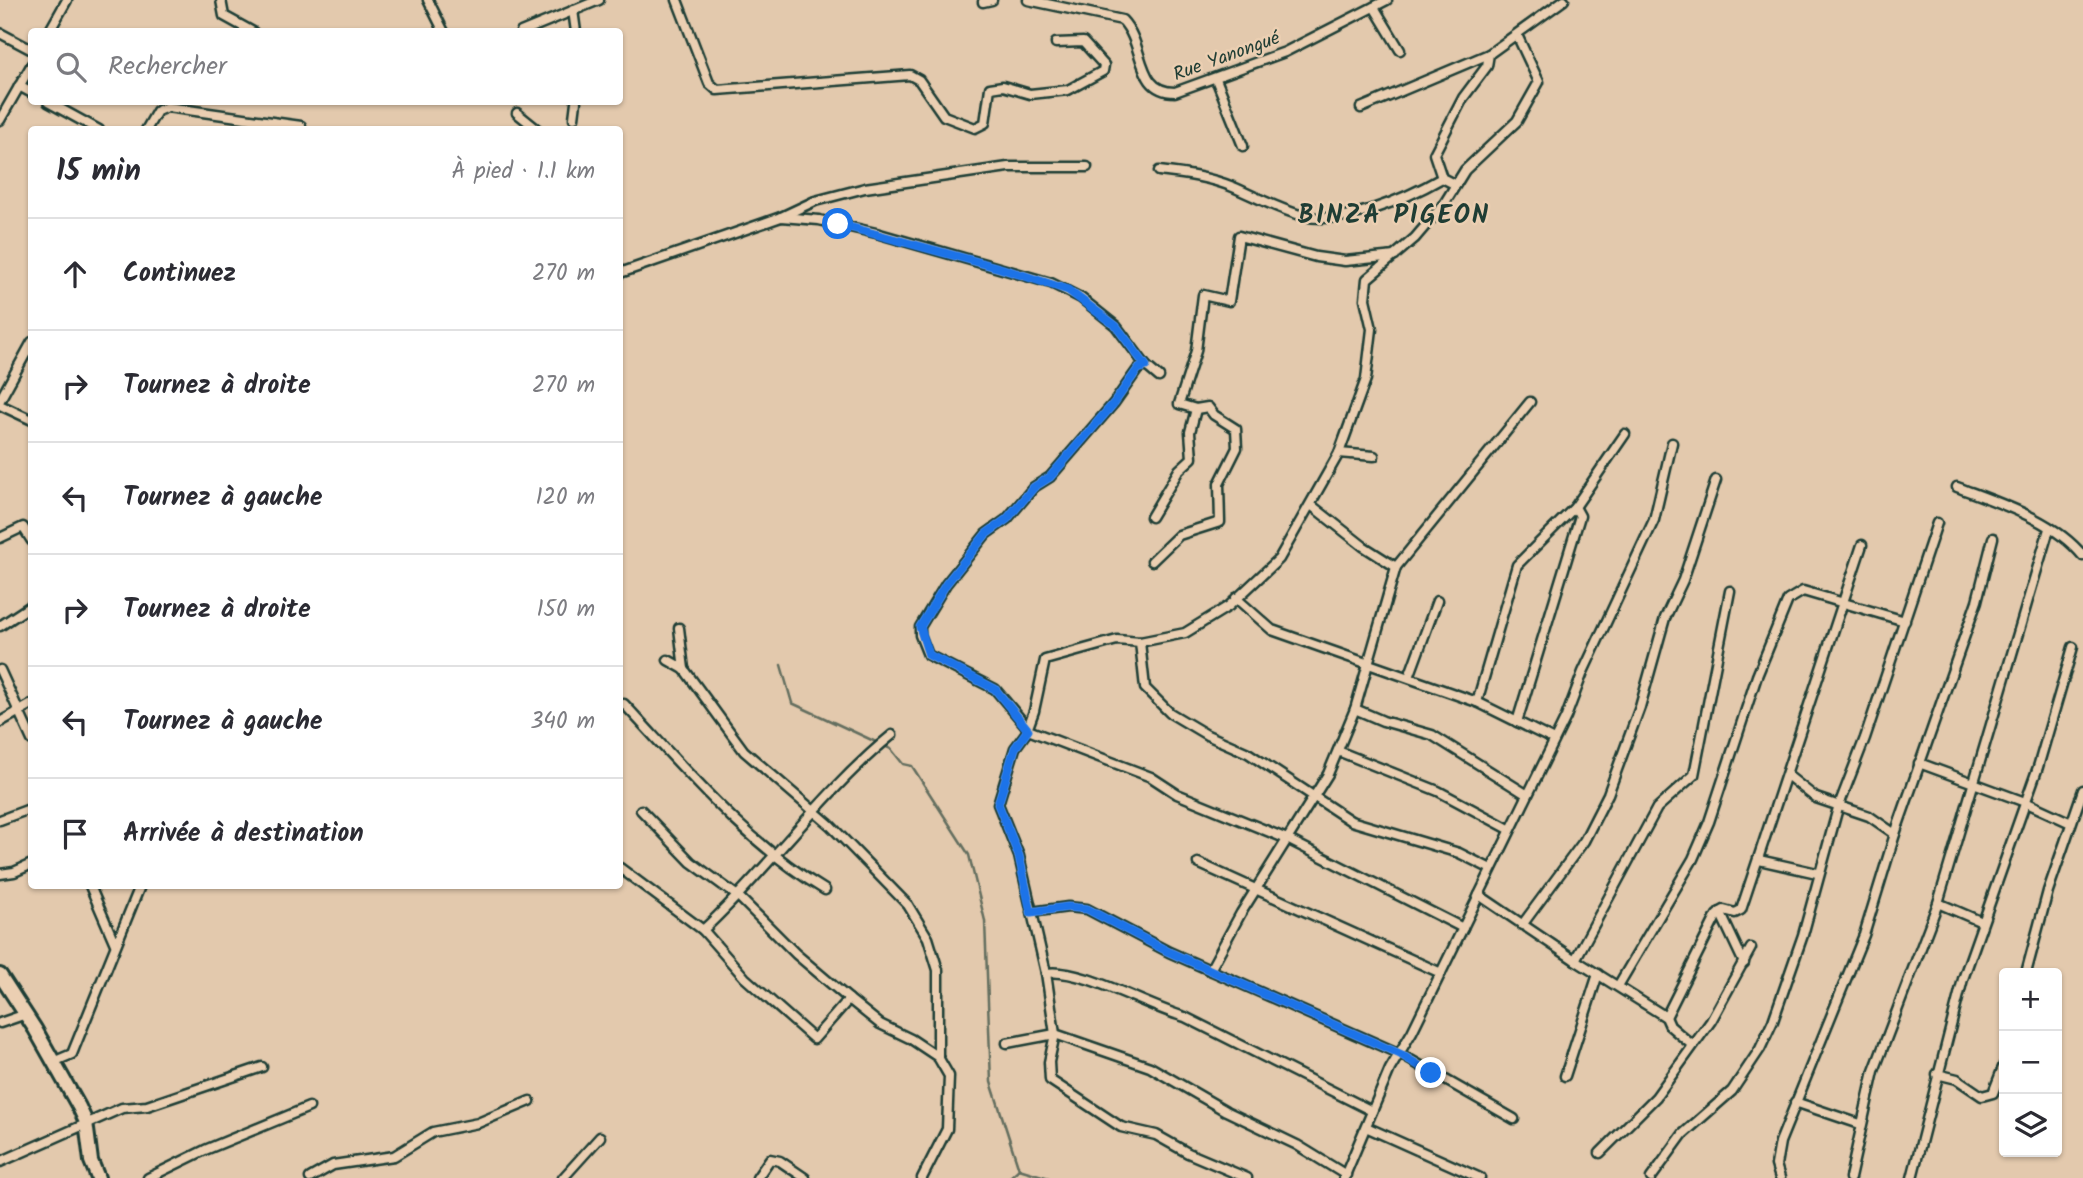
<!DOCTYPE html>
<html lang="fr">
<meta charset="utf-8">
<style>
:root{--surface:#fff;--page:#f2f2f3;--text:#2b2b33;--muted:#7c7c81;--line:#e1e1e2}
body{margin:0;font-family:Kalam,sans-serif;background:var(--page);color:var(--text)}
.controls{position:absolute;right:21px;bottom:21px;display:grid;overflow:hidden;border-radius:7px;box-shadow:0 2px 5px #0004}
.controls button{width:63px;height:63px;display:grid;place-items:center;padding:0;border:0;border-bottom:2px solid var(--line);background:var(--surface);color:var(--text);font:35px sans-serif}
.stop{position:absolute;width:21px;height:21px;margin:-16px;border:5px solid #1a73e8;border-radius:50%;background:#fff}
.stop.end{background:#1a73e8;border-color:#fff;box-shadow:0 2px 7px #0008}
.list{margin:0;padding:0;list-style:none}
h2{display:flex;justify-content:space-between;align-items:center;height:91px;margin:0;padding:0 28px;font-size:30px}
h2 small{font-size:23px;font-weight:400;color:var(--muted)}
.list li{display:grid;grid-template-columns:46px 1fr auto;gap:21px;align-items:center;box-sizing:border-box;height:112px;padding:0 28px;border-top:2px solid var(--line)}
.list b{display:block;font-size:26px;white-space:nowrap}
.list em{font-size:23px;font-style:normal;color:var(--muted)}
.icon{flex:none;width:38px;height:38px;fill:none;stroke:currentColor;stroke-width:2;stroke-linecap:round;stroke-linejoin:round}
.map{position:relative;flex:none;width:2083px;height:1178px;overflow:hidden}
.search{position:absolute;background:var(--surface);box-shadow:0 2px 5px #0004;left:28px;top:28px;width:595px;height:77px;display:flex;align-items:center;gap:18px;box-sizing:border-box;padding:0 24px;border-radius:7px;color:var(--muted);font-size:26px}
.panel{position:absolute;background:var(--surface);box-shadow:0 2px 5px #0004;left:28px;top:126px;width:595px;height:763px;border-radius:7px}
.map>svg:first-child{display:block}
</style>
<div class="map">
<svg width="2083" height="1178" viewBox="0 0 2083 1178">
<rect width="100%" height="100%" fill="#e3c9ad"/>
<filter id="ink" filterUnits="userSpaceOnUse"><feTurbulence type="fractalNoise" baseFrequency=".0143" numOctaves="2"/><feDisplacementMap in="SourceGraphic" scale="14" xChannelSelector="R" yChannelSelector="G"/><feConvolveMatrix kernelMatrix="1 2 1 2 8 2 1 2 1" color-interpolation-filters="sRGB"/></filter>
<g filter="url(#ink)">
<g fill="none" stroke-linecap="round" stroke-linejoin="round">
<g stroke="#636e5e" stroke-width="2.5">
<path d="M781 665 792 703 891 749 903 764 912 766 969 855 985 921 991 1082 1019 1169"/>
<path d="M1019 1169 1049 1178"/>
<path d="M1009 1178 1019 1169"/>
</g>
<defs>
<g id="minor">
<path d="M221 0 224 16 253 32"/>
<path d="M428 0 444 32"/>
<path d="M677 0 709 83 717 90 910 75 919 80 944 116 975 128 985 123 990 88 1003 86 1030 94 1068 90 1103 71 1104 65 1083 42 1056 43"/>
<path d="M1028 0 1122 20C1146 45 1135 92 1175 92L1285 52 1387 0"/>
<path d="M983 2 992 0"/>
<path d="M1374 7 1400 50"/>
<path d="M573 10 576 32"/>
<path d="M49 32 67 0"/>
<path d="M521 32 599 0"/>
<path d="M0 33 32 50"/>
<path d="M1216 79 1243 146"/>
<path d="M19 86 32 93"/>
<path d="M48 102 99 130"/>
<path d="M1361 108 1489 54 1564 0"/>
<path d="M517 113 538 130"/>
<path d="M574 118 576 102"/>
<path d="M0 120 32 64"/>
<path d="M146 130 157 111 167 107 301 126"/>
<path d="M1159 171C1184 174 1209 177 1233 187 1256 197 1278 209 1303 216 1344 226 1407 198 1442 178"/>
<path d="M1454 184 1442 178 1434 154 1463 98 1487 66 1489 54"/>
<path d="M781 217 819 220 876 233 1051 283 1081 298 1116 326 1146 366 1159 377"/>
<path d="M620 273 781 217 815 201 865 188 1008 167H1087"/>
<path d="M0 400 32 342"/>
<path d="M0 405 32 420"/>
<path d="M1339 453 1374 456"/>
<path d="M1957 487C1999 503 2054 520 2083 556"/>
<path d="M1311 505 1363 546 1396 567"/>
<path d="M1151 517 1179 470 1192 458 1190 432 1196 409 1179 404 1196 351 1203 295 1229 301 1239 236 1316 257 1345 261 1395 256"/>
<path d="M0 538 23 527 32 541"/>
<path d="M1152 561 1179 535 1220 522 1219 484 1237 448 1236 429 1214 415 1208 407 1196 409"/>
<path d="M1236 598 1272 630 1477 702 1554 740"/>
<path d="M0 626 32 605"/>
<path d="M679 628 684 669"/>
<path d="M1140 642 1145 688 1170 713 1207 735 1248 753 1351 821 1459 853 1491 869"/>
<path d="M668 660 684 669 744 751 830 825 908 905 928 938 938 970V1057"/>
<path d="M0 670 32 740"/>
<path d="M1409 677 1437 601"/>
<path d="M1477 702 1517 565 1575 507 1625 434"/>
<path d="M624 704C687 771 746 843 825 890"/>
<path d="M1355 709 1383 721 1432 735 1526 794"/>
<path d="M0 722 32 704"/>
<path d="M1517 722 1580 516 1575 507"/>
<path d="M1027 727 995 689 928 655 920 635V627L946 584 986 534 1007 519 1034 487 1050 477 1114 403 1138 369 1146 366"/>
<path d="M1028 730 1151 777 1177 794 1287 839 1463 928"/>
<path d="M1338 751 1438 791 1509 829"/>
<path d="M1919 763 2025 802 2071 823"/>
<path d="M1787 775 1816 798 1869 816 1895 834"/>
<path d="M641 810 691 862 739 897 796 954 849 999 880 1024 911 1039 938 1057 949 1076 947 1129 922 1178"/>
<path d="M0 820 32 808"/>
<path d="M1759 860 1817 873"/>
<path d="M1198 863 1441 973"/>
<path d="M620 868 703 930 745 978 814 1039 849 999"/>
<path d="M0 874 14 872 32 864"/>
<path d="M90 886 115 944"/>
<path d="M1479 895 1575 960 1666 1017 1670 1026 1692 1045"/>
<path d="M1938 903 1982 922"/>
<path d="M1031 912 1068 907 1087 909 1169 952 1400 1054 1514 1119"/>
<path d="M1720 912 1744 963"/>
<path d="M1522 925 1584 841 1608 794 1640 707 1665 618 1683 580 1716 480"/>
<path d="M703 930C769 869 822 792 892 735"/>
<path d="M1575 960 1657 808 1694 775 1730 591"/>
<path d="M1210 970 1241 913 1328 774 1355 709 1396 567 1530 402"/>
<path d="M1046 973C1080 967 1148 1007 1185 1017L1372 1111"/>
<path d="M2026 973 2048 891 2083 790"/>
<path d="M1618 986 1693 859 1709 822 1757 676 1788 600 1803 591 1905 621"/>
<path d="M1666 1017 1717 915 1724 910 1735 913 1741 910 1862 545"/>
<path d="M0 1023 26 1014"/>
<path d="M1007 1043 1055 1034 1150 1067 1226 1111 1297 1145 1346 1175"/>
<path d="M53 1062 72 1054 74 1049 140 886"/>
<path d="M1937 1074 1957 1079 1982 1096 1993 1093 2004 1065"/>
<path d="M1565 1076 1598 974"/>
<path d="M1795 1102 1860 1124"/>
<path d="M1366 1127 1480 1178"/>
<path d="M1600 1153 1656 1097 1711 1021 1751 948"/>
<path d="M0 1162 122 1108 147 1106 262 1067"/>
<path d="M148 1178 205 1150 309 1107"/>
<path d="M310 1178 333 1165 394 1156 433 1132 478 1123 530 1101"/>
<path d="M563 1178 600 1137"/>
<path d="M757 1178 770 1159 780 1161 805 1178"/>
<path d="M1247 1178 1188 1153 1156 1135 1121 1127 1050 1080 1049 1062 1055 1034 1046 973 1019 856 998 804 1015 748 1026 733 1034 711 1045 660 1117 640 1140 642 1185 633 1229 606 1279 559 1339 453 1366 379 1372 329 1365 299 1367 279 1415 238 1444 204 1465 170 1517 121 1539 82 1517 35"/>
<path d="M1344 1178 1390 1069 1412 1032 1566 717 1583 672 1654 520 1672 443"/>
<path d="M1651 1178 1683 1134 1732 1091 1760 1049 1773 1021 1803 935 1838 808 1865 738 1937 523"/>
<path d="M1780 1178 1776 1165 1780 1142 1864 935 1895 834 1977 601 1993 538"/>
<path d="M1850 1178 1874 1071 1938 903 2049 529"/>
<path d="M1912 1178 1963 979 2038 767 2073 647"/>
</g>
<path id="trunk" d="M0 975 35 1029 79 1107 86 1122 91 1161 98 1178"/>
</defs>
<use href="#minor" stroke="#1f3d34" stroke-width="13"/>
<use href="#trunk" stroke="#1f3d34" stroke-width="18"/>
<use href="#minor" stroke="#ebcfb2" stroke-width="8"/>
<use href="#trunk" stroke="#ebcfb2" stroke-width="12"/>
</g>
</g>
<g fill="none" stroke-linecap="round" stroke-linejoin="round" filter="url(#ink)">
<path stroke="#1a73e8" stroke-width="9" d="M838 224 1000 268 1068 290 1116 326 1146 366 1138 369 1114 403 1050 477 1034 487 1007 519 986 534 946 584 920 627 929 655 995 689 1028 730 1015 748 998 804 1019 856 1031 912 1068 907 1087 909 1169 952 1400 1054 1431 1073"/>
</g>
<g text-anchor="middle" stroke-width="5" stroke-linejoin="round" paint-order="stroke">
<g font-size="19" fill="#1f3d34" stroke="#ebcfb2">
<text transform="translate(1226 55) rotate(-20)" y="7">Rue Yanongué</text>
</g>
<g font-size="26" font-weight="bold" letter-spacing="2" fill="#1f3d34" stroke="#ebcfb2">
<text x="1394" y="223">BINZA PIGEON</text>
</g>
</g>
</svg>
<div class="controls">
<button>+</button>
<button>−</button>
<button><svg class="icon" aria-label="layers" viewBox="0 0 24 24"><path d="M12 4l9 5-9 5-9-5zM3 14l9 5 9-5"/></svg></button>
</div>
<div class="stop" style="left:838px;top:224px"></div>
<div class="stop end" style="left:1431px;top:1073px"></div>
<div class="search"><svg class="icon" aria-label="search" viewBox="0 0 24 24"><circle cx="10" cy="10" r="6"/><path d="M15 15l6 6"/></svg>Rechercher</div>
<section class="panel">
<h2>15 min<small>À pied · 1.1 km</small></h2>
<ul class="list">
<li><svg class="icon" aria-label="ahead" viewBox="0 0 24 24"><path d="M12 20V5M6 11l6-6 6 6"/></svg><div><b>Continuez</b></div><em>270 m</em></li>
<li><svg class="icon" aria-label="right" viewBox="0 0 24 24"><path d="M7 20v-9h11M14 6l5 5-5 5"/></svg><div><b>Tournez à droite</b></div><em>270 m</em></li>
<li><svg class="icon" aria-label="left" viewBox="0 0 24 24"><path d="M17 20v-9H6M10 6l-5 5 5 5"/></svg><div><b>Tournez à gauche</b></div><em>120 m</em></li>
<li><svg class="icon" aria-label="right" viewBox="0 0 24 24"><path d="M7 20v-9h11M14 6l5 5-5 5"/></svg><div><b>Tournez à droite</b></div><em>150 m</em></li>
<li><svg class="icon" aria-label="left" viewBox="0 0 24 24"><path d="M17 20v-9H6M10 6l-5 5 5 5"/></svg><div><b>Tournez à gauche</b></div><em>340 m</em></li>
<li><svg class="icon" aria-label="arrive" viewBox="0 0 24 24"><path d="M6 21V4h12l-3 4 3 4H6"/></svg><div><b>Arrivée à destination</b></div></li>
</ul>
</section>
</div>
